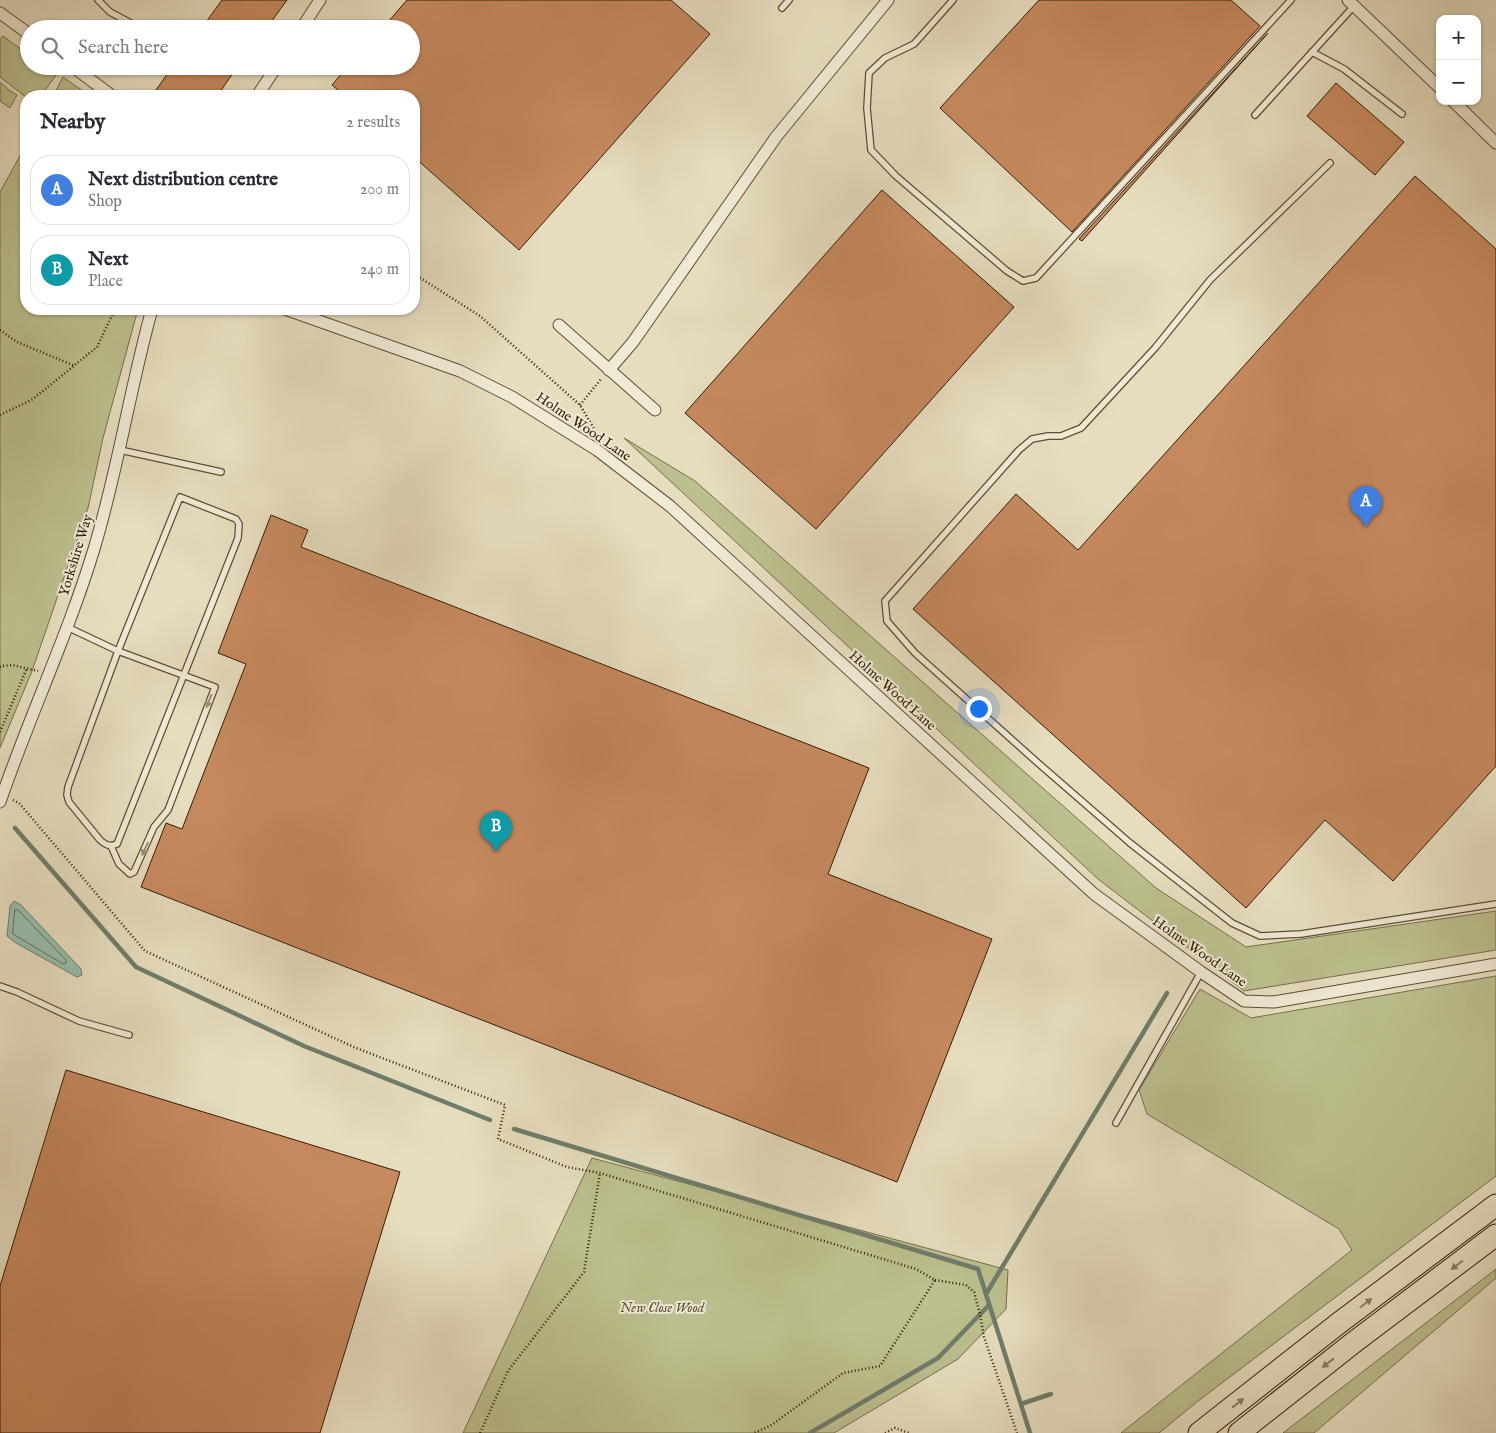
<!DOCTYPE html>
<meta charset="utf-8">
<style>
:root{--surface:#fff;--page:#f7f7f7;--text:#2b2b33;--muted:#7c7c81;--line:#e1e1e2;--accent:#8f2418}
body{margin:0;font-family:"IM FELL English",serif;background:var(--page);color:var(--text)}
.controls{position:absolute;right:15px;top:15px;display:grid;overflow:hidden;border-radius:10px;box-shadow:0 1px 4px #0004}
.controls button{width:45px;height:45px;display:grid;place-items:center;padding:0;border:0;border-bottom:1px solid var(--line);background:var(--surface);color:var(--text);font:25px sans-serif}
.you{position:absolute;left:978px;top:708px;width:18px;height:18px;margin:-12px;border:4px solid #fff;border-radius:50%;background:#1a73e8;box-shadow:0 0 0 8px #1a73e833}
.badge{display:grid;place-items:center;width:32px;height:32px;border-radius:50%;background:var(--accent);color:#fff;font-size:16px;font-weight:700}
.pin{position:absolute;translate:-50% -41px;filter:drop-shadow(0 1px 2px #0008)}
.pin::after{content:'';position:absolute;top:26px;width:18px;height:15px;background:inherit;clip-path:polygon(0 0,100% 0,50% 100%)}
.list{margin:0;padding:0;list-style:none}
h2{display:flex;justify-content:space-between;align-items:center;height:65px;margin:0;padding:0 20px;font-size:21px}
h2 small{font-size:16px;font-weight:400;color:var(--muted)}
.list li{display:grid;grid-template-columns:32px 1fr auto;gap:15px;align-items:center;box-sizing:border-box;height:70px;margin:0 10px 10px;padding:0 10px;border:1px solid var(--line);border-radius:20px}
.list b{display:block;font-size:19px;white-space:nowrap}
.list p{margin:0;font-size:16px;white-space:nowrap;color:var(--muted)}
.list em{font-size:16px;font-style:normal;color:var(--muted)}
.icon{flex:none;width:28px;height:28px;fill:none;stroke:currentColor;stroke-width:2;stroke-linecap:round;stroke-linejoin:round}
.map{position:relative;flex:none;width:1496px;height:1433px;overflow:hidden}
.search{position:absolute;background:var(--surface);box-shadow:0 1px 4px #0004;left:20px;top:20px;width:400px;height:55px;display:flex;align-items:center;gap:12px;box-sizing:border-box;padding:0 18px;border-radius:28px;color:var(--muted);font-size:19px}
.panel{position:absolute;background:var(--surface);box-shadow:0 1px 4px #0004;left:20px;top:90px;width:400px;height:225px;border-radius:20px}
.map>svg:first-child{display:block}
</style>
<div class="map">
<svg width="1496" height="1433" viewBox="0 0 1496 1433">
<rect width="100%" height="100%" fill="#e6ddbf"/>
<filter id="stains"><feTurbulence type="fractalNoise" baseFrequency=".004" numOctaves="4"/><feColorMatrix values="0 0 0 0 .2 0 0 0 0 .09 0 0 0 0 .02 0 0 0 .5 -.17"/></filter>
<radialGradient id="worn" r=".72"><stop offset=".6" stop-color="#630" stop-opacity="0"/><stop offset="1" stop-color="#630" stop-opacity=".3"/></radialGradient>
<g fill="#bcbf8e" stroke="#786e4a">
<path d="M3 36 29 55V66H44L56 75 41 96 26 97 0 77V39Z"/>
<path d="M63 77 90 96H53Z"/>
<path d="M0 82 9 90 17 95 10 108 0 101Z"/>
<path d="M26 145V309H138L103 438 88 508 32 671 0 748V192Z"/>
<path d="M624 438 695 481 1156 888 1246 947 1496 911V950L1244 991 1098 879Z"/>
<path d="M1496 976V1176L1198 1401 1159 1433H1121L1352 1250 1339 1229 1147 1114 1139 1090 1200 989 1251 1018Z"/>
<path d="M592 1158 1008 1270 1006 1309 958 1359 834 1433H463Z"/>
<path d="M1496 1269V1278L1314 1433H1283Z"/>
</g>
<path fill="#97bdac" stroke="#6f7d6a" d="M14 901 21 905 81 969 82 975 77 977 16 943 7 936 10 906Z"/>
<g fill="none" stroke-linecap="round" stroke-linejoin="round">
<path stroke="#656d59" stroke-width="1" d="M15 910H18L66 960V963L63 964 13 934Z"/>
<g stroke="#6f7d6a" stroke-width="4.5">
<path d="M15 828 136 967 304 1046 490 1120"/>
<path d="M514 1129 978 1269 1030 1433"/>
<path d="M986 1294 1167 993"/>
<path d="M1021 1404 1051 1394"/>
<path d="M810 1433 938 1358 989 1305"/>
</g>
</g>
<g fill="#c6895e" stroke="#331d06">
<path d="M222 0H287L266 29H201Z"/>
<path d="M407 0H671L710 34 519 250 414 157V96H345L332 85 348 66H411V29H382Z"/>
<path d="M1039 0H1231L1260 26 1072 232 940 108Z"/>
<path d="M1268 33 1082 241 1079 239Z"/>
<path d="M173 66H238L217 96H165L156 90Z"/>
<path d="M1336 83 1404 142 1375 175 1307 116Z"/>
<path d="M1415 176 1496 249V766L1393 881 1325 820 1246 908 913 609 1016 494 1078 550Z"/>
<path d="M882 190 1014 307 816 529 685 413Z"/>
<path d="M271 515 308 530 301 547 869 768 828 874 992 939 897 1182 141 887 166 823 182 829 246 664 218 653Z"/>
<path d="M66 1070 400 1172 320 1433H0V1286Z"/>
</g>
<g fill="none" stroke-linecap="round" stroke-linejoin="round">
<defs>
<g id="service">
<path d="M98 0 110 12 142 29"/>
<path d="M953 0 914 44 885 58 869 73 867 108 871 150 896 176 1007 271 1023 281 1036 278 1291 0"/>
<path d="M782 8 789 0"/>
<path d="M1312 52 1344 69 1402 114"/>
<path d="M1255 115 1354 6"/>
<path d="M1330 163 1210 280 1155 348 1081 428 1061 436H1048L1032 439 1019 450 885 601 887 621 915 653 1038 763 1130 843 1232 923 1260 936 1301 934 1496 904"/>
<path d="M120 450 221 472"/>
<path d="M180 497 236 519 239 524 238 538 117 844C109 847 106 845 100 840L69 802 67 795 68 787 118 651Z"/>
<path d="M67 627 118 651 215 687 168 810 154 827 134 872 130 874 119 864 111 846"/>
<path d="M0 986 17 992 79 1021 129 1035"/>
<path d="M1116 1123 1201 972"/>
</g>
<g id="minor">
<path d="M1348 0 1440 88"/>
<path d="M0 13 29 34"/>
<path d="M301 29 320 0"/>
<path d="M72 66 112 96"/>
<path d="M257 96 277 66"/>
<path d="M1453 101 1496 143"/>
<path d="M285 309 460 371 512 397 597 450 670 506 1094 894 1201 972 1244 1001 1274 1002 1496 964"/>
<path d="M559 325 655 410"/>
<path d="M609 370 633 342 776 137 888 0"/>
<path d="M0 802C29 717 68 635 94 549 118 470 130 388 152 309"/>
</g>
<g id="motorway">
<path d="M1199 1433 1339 1323 1496 1205"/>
<path d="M1239 1433 1353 1343 1496 1235"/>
</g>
</defs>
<use href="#service" stroke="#604d34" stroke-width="8"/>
<use href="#minor" stroke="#604d34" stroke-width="13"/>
<use href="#motorway" stroke="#331d06" stroke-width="23"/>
<g stroke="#331d06" stroke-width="2.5" stroke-dasharray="1 2.5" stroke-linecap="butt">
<path d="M414 274 480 316 580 405 599 437"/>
<path d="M0 330 17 342 75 366"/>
<path d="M580 405 601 379"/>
<path d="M0 415 33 399 97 347 115 309"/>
<path d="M0 667 1 666 12 665 38 671"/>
<path d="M0 732 27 668"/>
<path d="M13 800 19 803 145 951 356 1048 505 1105 498 1139 567 1167 600 1173 916 1269 935 1280 880 1366 843 1373 770 1426 754 1433"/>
<path d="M935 1280 966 1285 974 1292 980 1314 984 1337 1017 1433"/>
<path d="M480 1433 508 1371 584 1272 600 1173"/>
<path d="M885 1433 895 1428 909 1433"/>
</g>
<use href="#service" stroke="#efe9d5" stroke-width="5.5"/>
<use href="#minor" stroke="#efe9d5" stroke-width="11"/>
<use href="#motorway" stroke="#e6ddbf" stroke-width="21"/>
</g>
<defs><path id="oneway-solid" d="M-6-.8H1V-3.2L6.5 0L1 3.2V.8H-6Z" transform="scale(1.25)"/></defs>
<g fill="#9a8d78">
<use href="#oneway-solid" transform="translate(209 701) rotate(111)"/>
<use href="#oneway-solid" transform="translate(145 849) rotate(114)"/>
</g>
<g fill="#8c7d62">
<use href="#oneway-solid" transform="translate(1457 1265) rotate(143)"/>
<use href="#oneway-solid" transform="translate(1366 1303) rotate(-37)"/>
<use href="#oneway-solid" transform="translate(1328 1363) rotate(142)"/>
<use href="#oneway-solid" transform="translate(1238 1403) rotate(-38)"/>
</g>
<g text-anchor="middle" stroke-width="4" stroke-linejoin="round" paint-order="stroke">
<g font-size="14" fill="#331d06" stroke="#efe9d5">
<text transform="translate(584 426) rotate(34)" y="5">Holme Wood Lane</text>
<text transform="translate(75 555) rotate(-73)" y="5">Yorkshire Way</text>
<text transform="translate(893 690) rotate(42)" y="5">Holme Wood Lane</text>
<text transform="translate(1200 951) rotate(35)" y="5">Holme Wood Lane</text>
</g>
<g font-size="14" font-style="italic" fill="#5c4e2f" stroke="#efe9d5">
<text x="662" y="1312">New Close Wood</text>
</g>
</g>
<rect width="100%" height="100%" filter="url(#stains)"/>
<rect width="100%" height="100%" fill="url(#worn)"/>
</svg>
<div class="controls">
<button>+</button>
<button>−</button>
</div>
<div class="you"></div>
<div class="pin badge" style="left:1366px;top:527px;background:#3f7fe0">A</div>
<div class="pin badge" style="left:496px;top:852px;background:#0f9aa8">B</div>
<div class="search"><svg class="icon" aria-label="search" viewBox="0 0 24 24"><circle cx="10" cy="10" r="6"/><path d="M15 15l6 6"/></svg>Search here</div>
<section class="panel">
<h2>Nearby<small>2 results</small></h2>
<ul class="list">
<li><span class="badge" style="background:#3f7fe0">A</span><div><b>Next distribution centre</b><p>Shop</p></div><em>200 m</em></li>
<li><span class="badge" style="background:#0f9aa8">B</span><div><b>Next</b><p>Place</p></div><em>240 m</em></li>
</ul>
</section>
</div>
